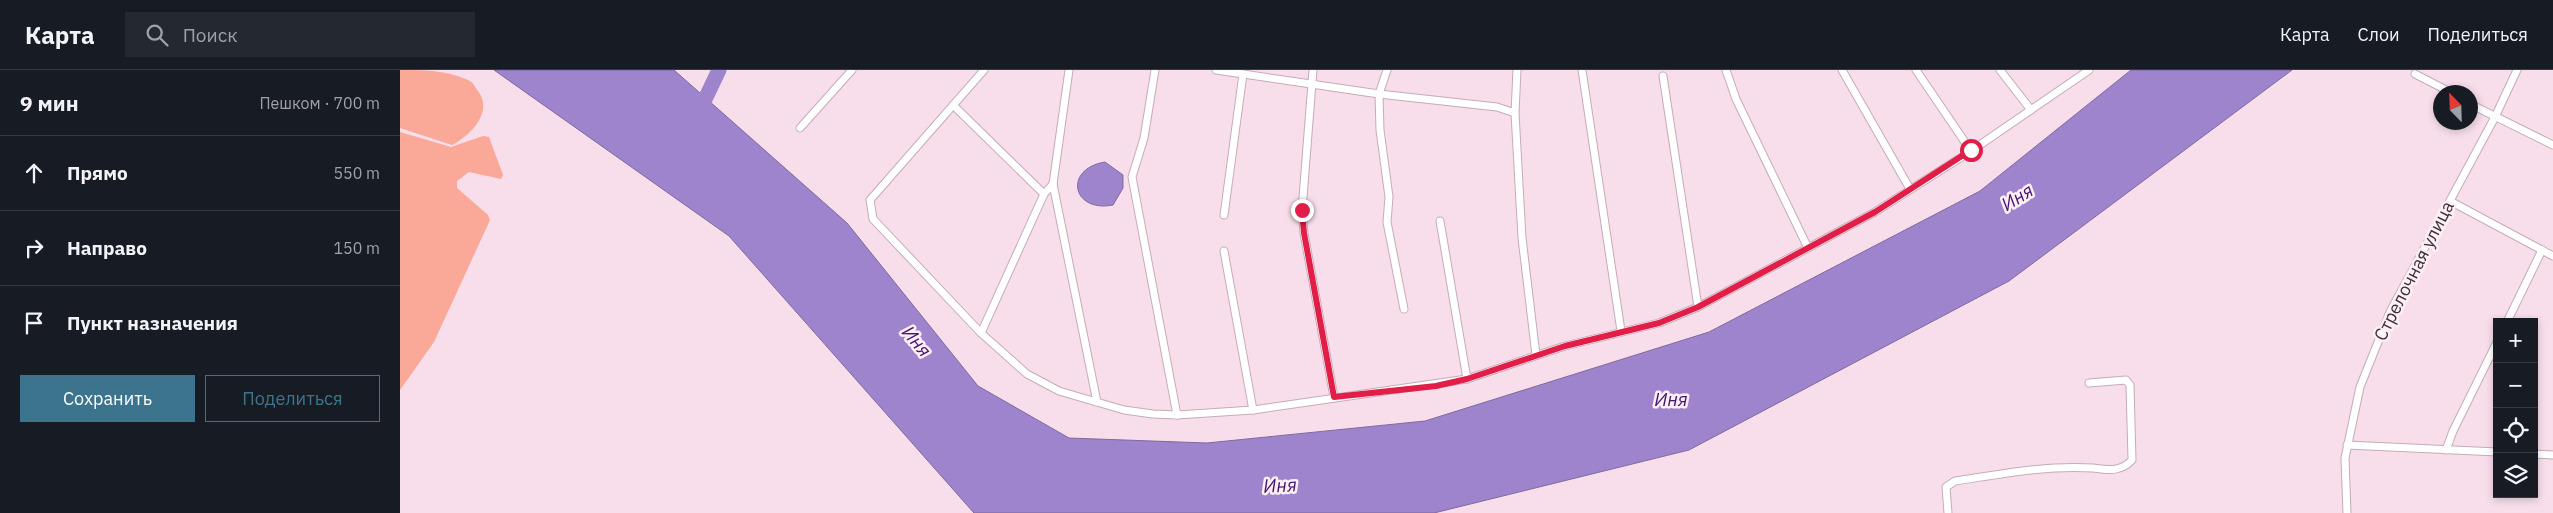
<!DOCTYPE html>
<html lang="ru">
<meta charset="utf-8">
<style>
:root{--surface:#171b24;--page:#242831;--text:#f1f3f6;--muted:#9ea1a6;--line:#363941;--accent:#3c748e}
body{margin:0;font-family:"IBM Plex Sans",sans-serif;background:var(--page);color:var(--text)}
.controls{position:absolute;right:15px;bottom:15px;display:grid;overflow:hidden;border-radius:0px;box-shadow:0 2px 8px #0003}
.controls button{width:45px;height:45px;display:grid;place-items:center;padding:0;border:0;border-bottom:1px solid var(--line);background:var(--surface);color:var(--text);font:25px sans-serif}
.compass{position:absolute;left:2033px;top:15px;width:45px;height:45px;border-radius:50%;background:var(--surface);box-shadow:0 2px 8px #0003;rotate:337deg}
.stop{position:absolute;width:15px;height:15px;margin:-11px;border:4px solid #e11d48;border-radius:50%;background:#fff}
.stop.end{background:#e11d48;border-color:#fff;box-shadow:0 1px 5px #0008}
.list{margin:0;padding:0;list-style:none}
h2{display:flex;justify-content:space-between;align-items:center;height:65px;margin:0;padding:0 20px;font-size:21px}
h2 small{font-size:16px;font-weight:400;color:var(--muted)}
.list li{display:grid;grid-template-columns:32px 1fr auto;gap:15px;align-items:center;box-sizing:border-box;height:75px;padding:0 20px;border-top:1px solid var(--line)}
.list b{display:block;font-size:19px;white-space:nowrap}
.list em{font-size:16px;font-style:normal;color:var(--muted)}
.actions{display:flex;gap:10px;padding:15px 20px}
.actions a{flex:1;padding:11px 0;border:1px solid var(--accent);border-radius:0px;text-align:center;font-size:18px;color:var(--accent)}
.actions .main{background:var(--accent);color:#fff}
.icon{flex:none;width:28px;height:28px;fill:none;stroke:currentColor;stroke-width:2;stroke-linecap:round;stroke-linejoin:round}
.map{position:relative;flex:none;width:2153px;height:443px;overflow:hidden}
header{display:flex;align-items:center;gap:30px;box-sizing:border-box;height:70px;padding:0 25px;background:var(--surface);border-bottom:1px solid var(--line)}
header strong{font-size:24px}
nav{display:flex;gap:28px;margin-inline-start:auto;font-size:18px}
.search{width:350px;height:45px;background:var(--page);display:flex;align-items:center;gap:12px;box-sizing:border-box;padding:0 18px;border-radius:0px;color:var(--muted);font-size:19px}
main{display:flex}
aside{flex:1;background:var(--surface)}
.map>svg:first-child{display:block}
</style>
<header>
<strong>Карта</strong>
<div class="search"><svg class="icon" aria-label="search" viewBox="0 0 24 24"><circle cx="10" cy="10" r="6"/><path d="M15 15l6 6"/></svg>Поиск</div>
<nav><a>Карта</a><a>Слои</a><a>Поделиться</a></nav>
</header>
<main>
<aside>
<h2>9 мин<small>Пешком · 700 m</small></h2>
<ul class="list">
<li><svg class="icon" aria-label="ahead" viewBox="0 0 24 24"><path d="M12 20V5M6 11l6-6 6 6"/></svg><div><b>Прямо</b></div><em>550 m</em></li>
<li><svg class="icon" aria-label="right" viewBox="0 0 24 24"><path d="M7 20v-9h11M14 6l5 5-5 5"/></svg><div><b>Направо</b></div><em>150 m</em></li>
<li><svg class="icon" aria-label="arrive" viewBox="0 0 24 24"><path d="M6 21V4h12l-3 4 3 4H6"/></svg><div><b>Пункт назначения</b></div></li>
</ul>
<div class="actions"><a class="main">Сохранить</a><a>Поделиться</a></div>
</aside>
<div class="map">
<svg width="2153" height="443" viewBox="0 0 2153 443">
<rect width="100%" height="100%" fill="#f7deea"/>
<g fill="#faa897">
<path d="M0 0C24 0 46 0 68 10 73 12 75 17 78 21 94 42 70 66 52 75L0 58Z"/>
<path d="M0 62 51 77 83 66 89 67 103 105 101 109 69 102 57 111V118L88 145 90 150 34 272 0 320Z"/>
</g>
<g fill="#9e83cd" stroke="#806a9f">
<path d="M94 0H274L447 153 578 316 669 368 807 373 1025 351 1309 262 1580 121 1731 0H1892L1609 211 1289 380 1034 443H574L329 166Z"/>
<path d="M705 92 723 105V118L713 135C672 143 663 99 705 92Z"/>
</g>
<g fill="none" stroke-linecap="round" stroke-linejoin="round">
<path stroke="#9e83cd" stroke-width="15" d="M297 46 319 0"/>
<defs>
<g id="minor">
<path d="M584 0 470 130 473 149 581 263 627 304 659 321 724 340 753 344 777 345 853 340 1067 309 1165 276 1259 253 1298 237 1475 142 1571 81 1689 0"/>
<path d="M755 0 744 68 732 107 777 345"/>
<path d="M816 0 979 24 1097 37 1115 43 1122 168 1136 285"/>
<path d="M913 0 902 140 904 163 934 327"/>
<path d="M987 0 979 24 980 60 989 127 987 152 1004 239"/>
<path d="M1182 0 1221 261"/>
<path d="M1326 0 1336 29 1408 178"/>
<path d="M1442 0 1510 119"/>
<path d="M1516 0 1571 81"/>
<path d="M1600 0 1631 40"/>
<path d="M2015 4 2050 22"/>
<path d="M1263 6 1298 237"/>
<path d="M2070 34 2153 75"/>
<path d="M553 35 644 124"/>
<path d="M1115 43 1117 0"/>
<path d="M400 58 452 0"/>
<path d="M653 114 697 332"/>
<path d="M2050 131 2153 186"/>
<path d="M824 145 843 4"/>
<path d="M1040 151 1067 309"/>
<path d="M824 181 853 340"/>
<path d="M2107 252 2142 180"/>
<path d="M581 263 644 124 653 114 669 0"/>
<path d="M1947 375 2097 382"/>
<path d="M2046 380 2053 361 2097 272"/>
<path d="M2134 384 2153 385"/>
<path d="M1548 443 1546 417 1555 411C1601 404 1647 395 1693 398 1709 400 1721 402 1732 390L1730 315 1726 310 1689 313"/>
<path d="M1947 443 1945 388 1960 317 1990 242 2095 47 2117 0"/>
</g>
</defs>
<use href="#minor" stroke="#c5acb8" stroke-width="9"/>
<use href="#minor" stroke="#fff" stroke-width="7"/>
</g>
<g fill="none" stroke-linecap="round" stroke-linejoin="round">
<path stroke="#e11d48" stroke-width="6" d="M902 140 904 163 934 327 1036 316 1067 309 1165 276 1259 253 1298 237 1475 142 1571 80"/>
</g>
<g text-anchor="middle" stroke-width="5" stroke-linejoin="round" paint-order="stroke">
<g font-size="18" fill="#3a3035" stroke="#feeef6">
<text transform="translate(2014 201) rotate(-63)" y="6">Стрелочная улица</text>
</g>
<g font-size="19" font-style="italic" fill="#42176f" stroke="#feeef6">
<text transform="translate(1617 127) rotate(-32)" y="7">Иня</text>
<text transform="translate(517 271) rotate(50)" y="7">Иня</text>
<text x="1271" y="336">Иня</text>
<text transform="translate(880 415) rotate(-3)" y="7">Иня</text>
</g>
</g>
</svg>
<div class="controls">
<button>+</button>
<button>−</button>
<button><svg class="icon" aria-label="locate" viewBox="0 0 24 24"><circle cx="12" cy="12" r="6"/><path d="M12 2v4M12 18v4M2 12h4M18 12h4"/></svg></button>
<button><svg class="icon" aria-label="layers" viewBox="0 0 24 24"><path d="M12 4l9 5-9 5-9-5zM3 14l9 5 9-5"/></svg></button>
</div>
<svg class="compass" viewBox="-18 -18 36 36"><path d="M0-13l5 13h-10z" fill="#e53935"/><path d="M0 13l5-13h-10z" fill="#9ea1a6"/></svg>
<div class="stop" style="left:1571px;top:80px"></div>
<div class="stop end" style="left:902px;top:140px"></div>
</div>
</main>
